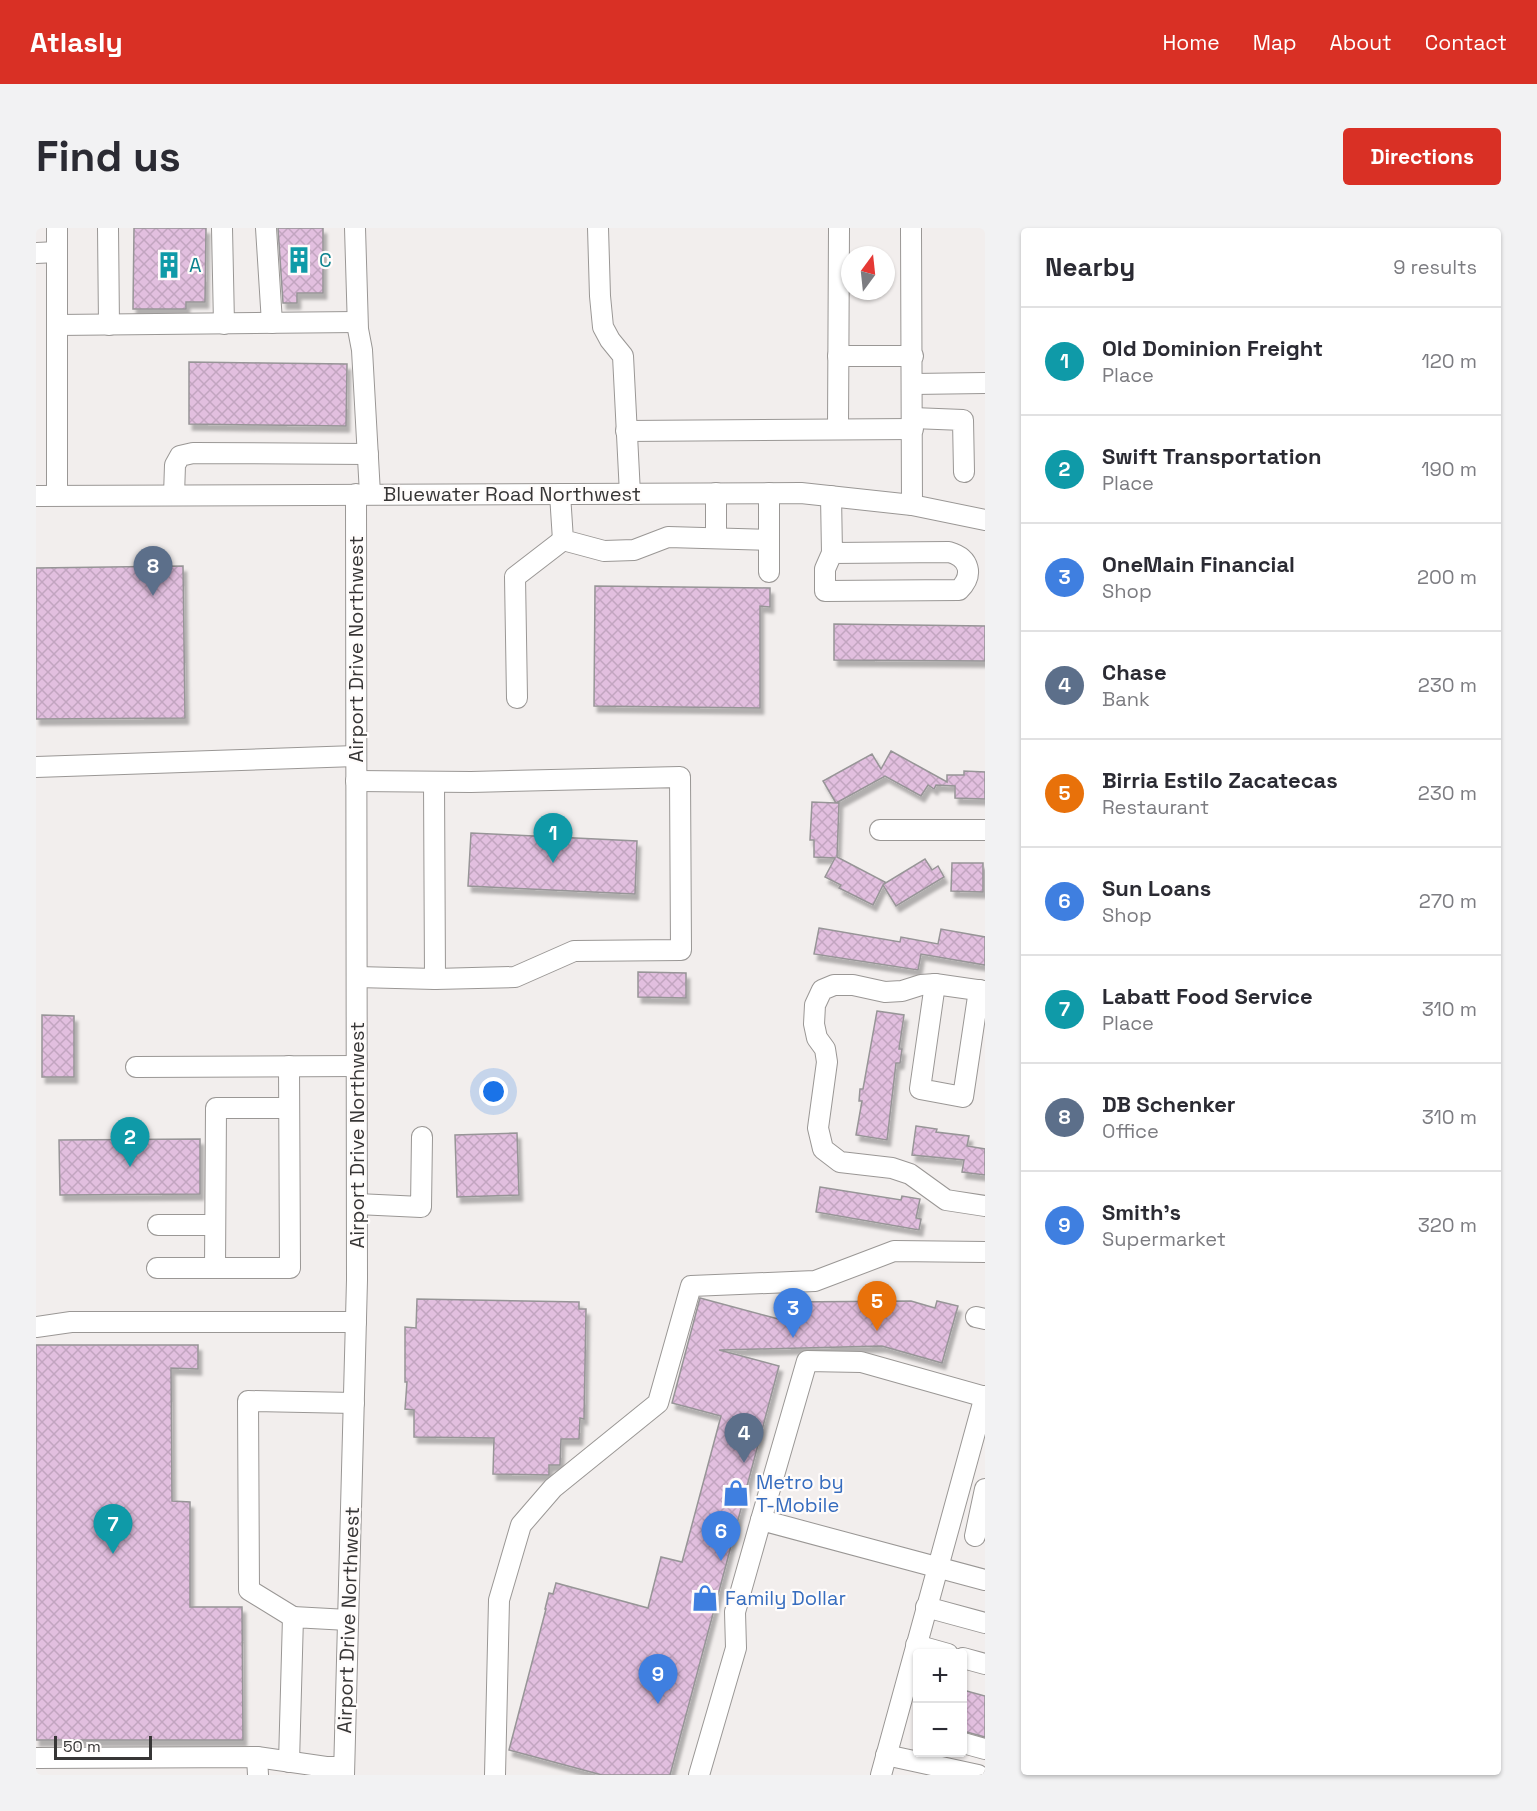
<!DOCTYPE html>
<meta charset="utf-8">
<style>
:root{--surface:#fff;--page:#f2f2f3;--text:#2b2b33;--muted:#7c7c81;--line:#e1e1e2;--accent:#d93025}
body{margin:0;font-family:"Space Grotesk",sans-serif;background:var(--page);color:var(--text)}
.controls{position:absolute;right:18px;bottom:18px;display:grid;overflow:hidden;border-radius:6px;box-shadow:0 2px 4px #0004}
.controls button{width:54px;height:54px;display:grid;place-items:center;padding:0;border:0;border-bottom:2px solid var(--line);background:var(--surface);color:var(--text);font:30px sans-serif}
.compass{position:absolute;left:805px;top:18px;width:54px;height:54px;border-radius:50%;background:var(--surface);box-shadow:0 2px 4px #0004;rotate:15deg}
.scale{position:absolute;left:18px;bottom:15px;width:98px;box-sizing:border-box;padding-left:6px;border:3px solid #373636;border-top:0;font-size:16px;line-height:21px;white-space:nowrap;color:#373636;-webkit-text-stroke:4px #fffcfb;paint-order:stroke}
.you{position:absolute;left:458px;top:864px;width:21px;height:21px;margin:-15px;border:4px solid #fff;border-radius:50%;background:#1a73e8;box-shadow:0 0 0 9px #1a73e833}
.badge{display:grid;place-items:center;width:39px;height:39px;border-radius:50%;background:var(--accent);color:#fff;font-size:20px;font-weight:700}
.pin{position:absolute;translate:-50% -50px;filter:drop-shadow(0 2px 3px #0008)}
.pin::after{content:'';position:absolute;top:32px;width:21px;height:18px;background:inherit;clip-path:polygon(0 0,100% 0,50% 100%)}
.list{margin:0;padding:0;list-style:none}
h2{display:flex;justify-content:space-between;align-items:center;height:78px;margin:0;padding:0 24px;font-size:26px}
h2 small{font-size:20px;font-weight:400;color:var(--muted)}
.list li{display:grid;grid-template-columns:39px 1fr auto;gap:18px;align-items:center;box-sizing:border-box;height:108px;padding:0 24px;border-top:2px solid var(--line)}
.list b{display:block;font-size:22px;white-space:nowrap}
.list p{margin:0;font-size:20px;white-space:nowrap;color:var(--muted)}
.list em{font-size:20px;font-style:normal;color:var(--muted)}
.map{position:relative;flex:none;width:949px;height:1547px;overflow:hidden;border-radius:6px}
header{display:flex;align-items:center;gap:36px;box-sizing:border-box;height:84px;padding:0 30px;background:var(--accent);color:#fff}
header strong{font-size:28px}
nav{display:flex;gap:33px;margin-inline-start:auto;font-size:21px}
.intro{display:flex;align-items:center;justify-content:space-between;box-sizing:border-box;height:144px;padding:0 36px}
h1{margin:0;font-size:42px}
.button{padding:15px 27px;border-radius:6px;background:var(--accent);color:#fff;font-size:21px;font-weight:700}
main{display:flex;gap:36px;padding:0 36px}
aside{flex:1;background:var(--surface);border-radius:6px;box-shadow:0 2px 4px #0004}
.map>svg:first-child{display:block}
</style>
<header>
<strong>Atlasly</strong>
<nav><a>Home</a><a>Map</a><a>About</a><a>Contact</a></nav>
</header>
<div class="intro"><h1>Find us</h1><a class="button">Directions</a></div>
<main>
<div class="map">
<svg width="949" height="1547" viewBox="0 0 949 1547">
<defs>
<pattern id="building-cross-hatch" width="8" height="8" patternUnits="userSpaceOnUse" patternTransform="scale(1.5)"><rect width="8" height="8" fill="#e2bfdf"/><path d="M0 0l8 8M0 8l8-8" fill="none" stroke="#c2a5c0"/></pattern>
<filter id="shadow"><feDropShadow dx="3.5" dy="6" stdDeviation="1.5" flood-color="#0004"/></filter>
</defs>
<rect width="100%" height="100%" fill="#f2eeed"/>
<g fill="url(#building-cross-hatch)" stroke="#979597" stroke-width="1.5" filter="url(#shadow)">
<path d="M98 0H170L169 74H150V81H97Z"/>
<path d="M242 0H287V65H261V75H247Z"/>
<path d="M153 134 311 136 310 198 153 196Z"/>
<path d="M147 338 149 490 0 491V340Z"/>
<path d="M559 358 734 360V379L724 378V480L558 478Z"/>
<path d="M798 396 949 398V433L798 432Z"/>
<path d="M855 523 911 554V547H928V543L949 544V571L919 570V558L900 557 898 561 892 557 885 568 849 548 800 575H803L801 629 849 654 848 656 889 631 896 642 902 638 908 649 860 678 847 657 837 677 803 660 805 657 789 649 799 630 778 629V612H774L776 574 800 575 787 553 836 526 845 541Z"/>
<path d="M435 605 601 613 599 666 432 658Z"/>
<path d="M916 635H947V664L915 663Z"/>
<path d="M783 700 864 714 865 709 902 716 905 701 949 709V737L885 726 882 742 778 726Z"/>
<path d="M602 744 650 745V770L602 769Z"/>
<path d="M841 783 868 787 863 821H866L864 835H860L851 912 820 907 826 873H823L824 861H827Z"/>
<path d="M6 787 38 788V849H6Z"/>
<path d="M880 898 901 901 900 904 933 908 931 918 949 921V947L926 944 928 932 876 927Z"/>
<path d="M481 905 483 967 421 969 419 907Z"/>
<path d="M164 911V966L24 967 23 912Z"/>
<path d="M784 959 865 972 866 968 884 971 880 990 885 991 883 1002 780 984Z"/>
<path d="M664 1070 750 1093 755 1074 875 1073 899 1080 901 1073 922 1078 906 1135 846 1118 683 1122 743 1138 634 1547H566L473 1522 510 1381H509L513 1365 517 1366 520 1355 612 1380 625 1329 646 1334 685 1188 636 1175Z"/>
<path d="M381 1071 543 1074V1081H550L548 1191 544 1190 543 1211H525L524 1237H513V1247L457 1246 458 1210 378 1209V1182L369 1181 371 1154H369V1099L380 1100Z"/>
<path d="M0 1117H162V1141L135 1140 136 1273 154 1274V1379H206L207 1512H0Z"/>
<path d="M927 1462 949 1468V1509L927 1503Z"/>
</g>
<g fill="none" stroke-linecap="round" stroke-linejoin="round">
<defs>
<g id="minor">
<path d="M72 0 73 97"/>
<path d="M186 0 188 96"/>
<path d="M230 0 236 95"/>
<path d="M319 0 322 101 326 122 334 266"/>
<path d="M562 0 564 68 567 99 574 112 587 128 594 266"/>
<path d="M875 0 876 277"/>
<path d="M0 25 21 24"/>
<path d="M21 97 321 94"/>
<path d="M802 128H877"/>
<path d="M877 156 949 155"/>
<path d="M877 190 927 192 928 244"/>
<path d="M802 201 803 0"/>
<path d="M590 203 877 201"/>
<path d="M733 265V344"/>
<path d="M524 266 527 312 568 323 598 322 632 309 733 312"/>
<path d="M21 267V0"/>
<path d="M138 267 139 237 144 228 157 225 332 226"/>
<path d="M0 268 765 265 876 277 949 292"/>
<path d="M795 268 796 325 789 341V363L923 362C938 347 934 330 913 324L796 325"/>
<path d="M680 310V265"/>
<path d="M481 470 479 349 527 312"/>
<path d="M0 539 320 528"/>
<path d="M320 553 435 554 644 549 645 722 538 723 479 749 399 751 321 749"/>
<path d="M398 554 399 751"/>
<path d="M844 602H949"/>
<path d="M899 756 884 861 927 869 943 762"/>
<path d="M949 763 899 756 885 757 866 763 849 764 817 757H798L786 762 779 777 778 796 781 810 789 821 791 834 782 900 787 921 804 934 856 940 874 946 910 972 949 978"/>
<path d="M100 839 321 838"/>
<path d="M321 976 385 979 386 909"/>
<path d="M122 997H179"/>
<path d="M121 1040H254L253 838"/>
<path d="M179 1040 180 880H253"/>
<path d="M940 1089 949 1091"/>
<path d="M0 1099 35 1094H320"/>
<path d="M725 1292 771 1133 825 1134 949 1169"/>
<path d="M939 1308 949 1261"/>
<path d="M890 1379 949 1395"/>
<path d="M257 1389 213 1362 212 1173 318 1175"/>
<path d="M880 1417 912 1426"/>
<path d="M927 1430 949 1436"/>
<path d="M927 1515 949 1521"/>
<path d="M850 1527 942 1547"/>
<path d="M221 1529 290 1539H308"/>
<path d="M0 1530 221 1529 222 1547"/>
<path d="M253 1534 257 1389 312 1392"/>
<path d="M308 1547 321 1052 320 266"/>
<path d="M459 1547 463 1372 485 1297 517 1260 622 1175 655 1058 779 1053 858 1023 949 1024"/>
<path d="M663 1547 700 1420 699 1384 725 1292 949 1352"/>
<path d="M845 1547 949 1168"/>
</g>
</defs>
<use href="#minor" stroke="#9a9795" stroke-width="22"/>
<use href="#minor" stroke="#fff" stroke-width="20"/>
</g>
<defs>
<symbol id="building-bare" viewBox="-9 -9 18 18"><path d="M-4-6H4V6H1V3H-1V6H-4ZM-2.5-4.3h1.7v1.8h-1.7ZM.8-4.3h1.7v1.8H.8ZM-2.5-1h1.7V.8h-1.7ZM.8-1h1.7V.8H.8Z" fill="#0f9aa8" stroke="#fffcfb" stroke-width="2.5" paint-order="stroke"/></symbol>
<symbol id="shop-bare" viewBox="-9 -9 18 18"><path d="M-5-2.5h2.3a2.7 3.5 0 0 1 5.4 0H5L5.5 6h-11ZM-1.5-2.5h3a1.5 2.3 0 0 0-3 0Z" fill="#3f7fe0" stroke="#fffcfb" stroke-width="2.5" paint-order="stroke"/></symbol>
</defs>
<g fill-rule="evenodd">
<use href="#building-bare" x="244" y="13" width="38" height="38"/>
<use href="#building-bare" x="114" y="18" width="38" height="38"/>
<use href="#shop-bare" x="681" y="1246" width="38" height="38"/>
<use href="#shop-bare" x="650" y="1351" width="38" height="38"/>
</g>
<g text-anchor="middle" stroke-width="4.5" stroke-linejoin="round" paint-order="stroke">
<g font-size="20" fill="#0d838f" stroke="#fffcfb" text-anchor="start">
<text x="283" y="39">C</text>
<text x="153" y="44">A</text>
</g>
<g font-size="20" fill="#373636" stroke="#fffcfb">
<text x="476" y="273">Bluewater Road Northwest</text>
<text transform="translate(320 421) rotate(-90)" y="7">Airport Drive Northwest</text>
<text transform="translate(321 907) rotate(-90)" y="7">Airport Drive Northwest</text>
<text transform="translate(312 1392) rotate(-88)" y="7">Airport Drive Northwest</text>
</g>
<g font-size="20" fill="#366cbe" stroke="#fffcfb" text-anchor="start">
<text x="720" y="1261">Metro by<tspan x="720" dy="23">T-Mobile</tspan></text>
<text x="689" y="1377">Family Dollar</text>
</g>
</g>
</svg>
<div class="controls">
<button>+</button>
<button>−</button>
</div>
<svg class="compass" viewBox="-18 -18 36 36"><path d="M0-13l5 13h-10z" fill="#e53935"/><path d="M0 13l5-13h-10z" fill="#7c7c81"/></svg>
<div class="scale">50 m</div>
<div class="you"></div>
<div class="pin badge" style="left:517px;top:635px;background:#0f9aa8">1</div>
<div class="pin badge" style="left:94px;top:939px;background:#0f9aa8">2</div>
<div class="pin badge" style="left:757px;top:1110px;background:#3f7fe0">3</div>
<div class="pin badge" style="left:708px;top:1235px;background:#5c6f8a">4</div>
<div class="pin badge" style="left:841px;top:1103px;background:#e8710a">5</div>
<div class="pin badge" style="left:685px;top:1333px;background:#3f7fe0">6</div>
<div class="pin badge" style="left:77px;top:1326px;background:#0f9aa8">7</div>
<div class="pin badge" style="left:117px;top:368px;background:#5c6f8a">8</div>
<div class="pin badge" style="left:622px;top:1476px;background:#3f7fe0">9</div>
</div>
<aside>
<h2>Nearby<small>9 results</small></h2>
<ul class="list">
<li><span class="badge" style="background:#0f9aa8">1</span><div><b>Old Dominion Freight</b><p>Place</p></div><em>120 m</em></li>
<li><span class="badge" style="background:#0f9aa8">2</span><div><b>Swift Transportation</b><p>Place</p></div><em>190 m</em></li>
<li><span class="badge" style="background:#3f7fe0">3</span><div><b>OneMain Financial</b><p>Shop</p></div><em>200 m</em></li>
<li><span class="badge" style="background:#5c6f8a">4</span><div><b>Chase</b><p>Bank</p></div><em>230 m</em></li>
<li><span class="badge" style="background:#e8710a">5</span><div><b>Birria Estilo Zacatecas</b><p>Restaurant</p></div><em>230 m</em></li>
<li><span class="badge" style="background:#3f7fe0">6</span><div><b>Sun Loans</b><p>Shop</p></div><em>270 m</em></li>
<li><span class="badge" style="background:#0f9aa8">7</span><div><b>Labatt Food Service</b><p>Place</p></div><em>310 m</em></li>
<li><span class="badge" style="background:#5c6f8a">8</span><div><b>DB Schenker</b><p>Office</p></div><em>310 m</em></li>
<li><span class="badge" style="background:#3f7fe0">9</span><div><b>Smith's</b><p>Supermarket</p></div><em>320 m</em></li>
</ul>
</aside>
</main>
